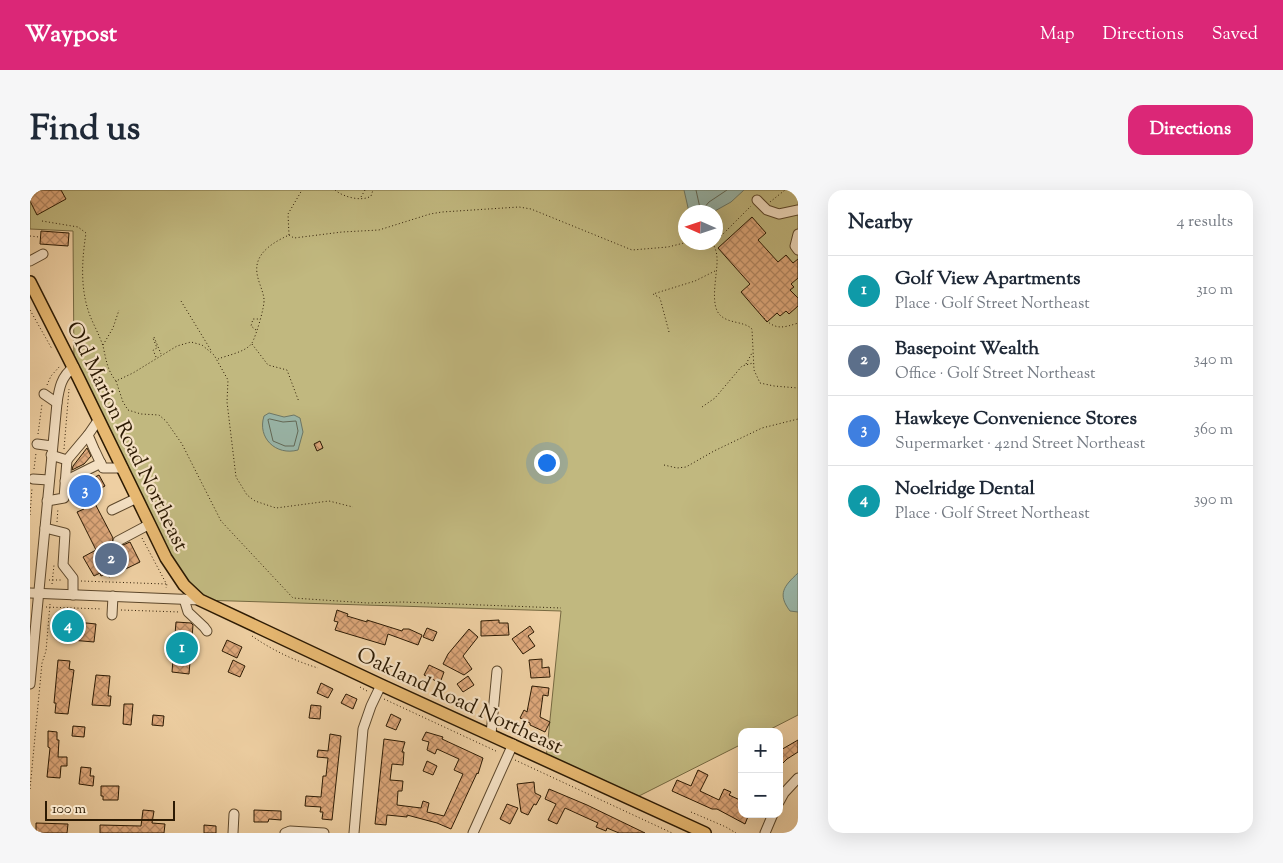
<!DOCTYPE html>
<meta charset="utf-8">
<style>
:root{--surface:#fff;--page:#f6f6f7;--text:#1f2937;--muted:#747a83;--line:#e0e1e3;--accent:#db2777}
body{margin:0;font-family:"Sorts Mill Goudy",serif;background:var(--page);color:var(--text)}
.controls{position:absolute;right:15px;bottom:15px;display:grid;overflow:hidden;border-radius:10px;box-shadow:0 5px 20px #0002}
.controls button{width:45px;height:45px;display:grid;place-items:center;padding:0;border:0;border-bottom:1px solid var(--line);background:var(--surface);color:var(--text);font:25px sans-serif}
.compass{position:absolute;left:648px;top:15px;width:45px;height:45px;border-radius:50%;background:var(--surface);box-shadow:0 5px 20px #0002;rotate:273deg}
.scale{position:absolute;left:15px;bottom:12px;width:130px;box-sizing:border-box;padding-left:5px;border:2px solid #2c1a03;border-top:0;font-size:14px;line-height:18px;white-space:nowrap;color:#2c1a03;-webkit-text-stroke:4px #f4e0c3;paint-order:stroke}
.you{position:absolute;left:516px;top:272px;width:18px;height:18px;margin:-12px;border:4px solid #fff;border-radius:50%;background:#1a73e8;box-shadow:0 0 0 8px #1a73e833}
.badge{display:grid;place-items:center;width:32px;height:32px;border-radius:50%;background:var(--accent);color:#fff;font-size:16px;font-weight:700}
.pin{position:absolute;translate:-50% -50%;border:2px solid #fff;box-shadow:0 1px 5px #0006}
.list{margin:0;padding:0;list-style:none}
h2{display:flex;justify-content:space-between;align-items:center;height:65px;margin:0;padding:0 20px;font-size:21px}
h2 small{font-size:16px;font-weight:400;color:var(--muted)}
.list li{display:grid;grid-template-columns:32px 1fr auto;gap:15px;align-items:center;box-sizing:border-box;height:70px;padding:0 20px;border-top:1px solid var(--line)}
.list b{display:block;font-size:19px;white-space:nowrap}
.list p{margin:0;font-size:16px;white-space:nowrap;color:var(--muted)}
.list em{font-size:16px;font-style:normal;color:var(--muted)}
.map{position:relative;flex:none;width:768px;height:643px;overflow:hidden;border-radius:15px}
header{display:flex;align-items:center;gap:30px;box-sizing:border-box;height:70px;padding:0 25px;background:var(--accent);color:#fff}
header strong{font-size:24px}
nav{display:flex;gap:28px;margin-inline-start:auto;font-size:18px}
.intro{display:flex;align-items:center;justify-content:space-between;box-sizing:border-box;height:120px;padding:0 30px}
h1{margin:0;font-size:35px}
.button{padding:12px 22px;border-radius:15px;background:var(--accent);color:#fff;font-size:18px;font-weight:700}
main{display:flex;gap:30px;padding:0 30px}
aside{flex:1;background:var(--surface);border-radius:15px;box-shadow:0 5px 20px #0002}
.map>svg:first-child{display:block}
</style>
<header>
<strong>Waypost</strong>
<nav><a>Map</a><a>Directions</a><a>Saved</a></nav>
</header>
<div class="intro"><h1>Find us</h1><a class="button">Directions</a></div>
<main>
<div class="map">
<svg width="768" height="643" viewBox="0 0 768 643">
<defs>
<pattern id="building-cross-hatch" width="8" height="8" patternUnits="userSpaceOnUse" patternTransform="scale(1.25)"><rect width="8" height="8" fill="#dea87b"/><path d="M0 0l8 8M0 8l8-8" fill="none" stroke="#b48863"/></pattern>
</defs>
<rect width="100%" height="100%" fill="#eecfa2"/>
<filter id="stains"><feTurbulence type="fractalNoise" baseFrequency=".004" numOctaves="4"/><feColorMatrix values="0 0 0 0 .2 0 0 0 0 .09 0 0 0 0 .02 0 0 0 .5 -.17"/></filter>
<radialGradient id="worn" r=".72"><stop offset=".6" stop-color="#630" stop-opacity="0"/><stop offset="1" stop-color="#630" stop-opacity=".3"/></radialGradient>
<path fill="#c1b87f" stroke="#766941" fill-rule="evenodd" d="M0 0H768V525L735 542H712V554L609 606 516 569 531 421 170 410 154 395 44 177 43 41 0 39ZM656 22H686V52H656Z"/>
<g fill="#99b6a9" stroke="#6d7867">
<path d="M654 0H714L701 12 683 22H659Z"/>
<path d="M239 223 254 227 264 225 270 228 273 242 268 260C246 266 227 248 234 226Z"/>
<path d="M768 383V422L760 421C747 404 754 396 768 383Z"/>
</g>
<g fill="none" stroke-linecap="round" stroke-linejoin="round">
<g stroke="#626856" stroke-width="1">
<path d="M666 0 670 18 672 20 679 12 697 0"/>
<path d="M240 229 253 232 266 231 268 241 264 256H255L243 251 238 230Z"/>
</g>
</g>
<g fill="url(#building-cross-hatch)" stroke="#2c1a03">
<path d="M0 0H31L36 9 7 25 0 11Z"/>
<path d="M722 27 736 43 728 50 748 72 756 65 763 73 768 69V88L761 94 764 97 760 100 768 108V116L759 124 756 121 750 126 747 123 737 132 711 102 720 94 688 58Z"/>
<path d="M11 41 39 43 38 56 10 54Z"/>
<path d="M290 251 293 258 287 261 284 254Z"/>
<path d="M57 258 61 266 54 274 42 280 43 276Z"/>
<path d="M69 285 75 296 60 304 83 348 82 353 88 357 100 352 110 372 79 387 77 383 71 386 70 383 64 386 53 367 66 360 47 322 54 319 44 298Z"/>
<path d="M307 420 318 424 317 426 337 432V430L372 441 373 439H379L392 445 388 455 358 444 355 455 305 440 308 432 304 431Z"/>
<path d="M31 422 47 424V432L66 434 64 452 29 449Z"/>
<path d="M469 430V433H478L479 445 451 446V431Z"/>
<path d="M146 432 161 433 163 435 159 484 142 482Z"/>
<path d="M500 436 504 442 498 446 505 456 493 464 482 449Z"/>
<path d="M397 438 407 442 403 451 393 447Z"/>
<path d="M439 439 448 447 433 466 442 479 434 485 413 474 418 464Z"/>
<path d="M197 450 212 457 207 468 192 461Z"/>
<path d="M512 469V478L519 477 520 487 501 488 499 470Z"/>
<path d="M28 470 40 471 39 479 44 480 38 524 25 523 26 513H24Z"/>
<path d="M203 470 215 476 210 487 198 482Z"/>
<path d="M399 475 414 482 410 493 394 485Z"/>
<path d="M66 485 80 486 78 506H81L80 516 62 515Z"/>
<path d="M438 486 444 495 433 502 427 494Z"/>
<path d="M291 493 303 499 298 508 287 503Z"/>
<path d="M502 496 519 498 518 506 513 505 510 527 520 532 515 542 500 535V533L490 528 494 520 497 522Z"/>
<path d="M316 504 327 509 323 519 311 513Z"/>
<path d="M94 514H103L101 535 93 534Z"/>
<path d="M281 515 291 516 290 529 279 528Z"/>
<path d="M361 524 371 529 366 540 356 536Z"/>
<path d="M123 525 134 526 133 536 122 535Z"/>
<path d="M43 536 55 537 54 547 42 546Z"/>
<path d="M18 541 27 542V550H29L28 567H37V576H31L30 588 17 587 20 558 18 557Z"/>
<path d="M396 542 413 547 412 549 453 568 448 584 447 583 421 639 407 633 377 625V627L357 625 356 635 345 634 354 549 375 552 372 562H374L373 575 362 574 360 590 373 591 372 601H368L367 615 391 618 393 611 399 613 397 622 414 626 433 584 424 580 429 569 407 559 405 564 397 560 399 552 392 550Z"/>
<path d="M300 544 311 546 302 630 292 629 293 622H290L291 617 275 616 276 606 291 607 293 586H296L298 568 287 567 288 560 298 561Z"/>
<path d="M768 550V562L757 569 749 577V561Z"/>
<path d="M397 571 407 576 403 585 393 581Z"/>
<path d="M51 577 61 578 60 586H64L63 596 49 594Z"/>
<path d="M668 580 678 585 670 601 689 610 694 599 701 602 699 605 712 611V624H719L715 634 687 619H682L642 601 647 590 661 596Z"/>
<path d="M504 592 505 603 511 606 506 615 504 614 498 625 491 622 487 594Z"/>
<path d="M71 596H89L88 610H73V606H71Z"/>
<path d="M519 599 557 615 615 643H589L577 638 576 641 566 637 568 633 535 618 527 634 518 630 526 614 515 609Z"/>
<path d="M477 614 488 618 480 634 470 629Z"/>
<path d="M113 620 124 621 122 633 135 634 134 643H70V635L111 636Z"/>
<path d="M224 620 251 621V630L239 629 238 632H224Z"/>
<path d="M6 633 38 634 37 643H6Z"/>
<path d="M174 635 186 636V643H174Z"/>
</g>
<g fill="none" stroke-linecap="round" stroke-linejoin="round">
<defs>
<g id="minor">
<path d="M727 10 737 20 749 24 768 20"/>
<path d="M768 44 765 56 768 60"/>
<path d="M0 71 13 64"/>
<path d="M14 204 27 213"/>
<path d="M7 254 22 256"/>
<path d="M64 259 58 245 69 229"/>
<path d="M65 261 73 278H93"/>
<path d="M37 270 58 245"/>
<path d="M3 289 19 290"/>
<path d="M35 291 71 273"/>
<path d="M17 311 34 308 37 270 21 265"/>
<path d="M82 320 107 308"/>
<path d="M15 338 35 343 33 375 43 388V405"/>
<path d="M88 351 120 334"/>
<path d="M0 403 170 410"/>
<path d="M154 409 158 422 174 437 177 441"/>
<path d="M82 425 83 406"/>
<path d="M0 494 27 213C29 199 31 186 44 177"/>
<path d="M461 544 467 481"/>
<path d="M749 612 754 603 768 588"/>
<path d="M203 643 204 624"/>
<path d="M255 643 260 641 294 643"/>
<path d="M324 643 333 539 341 516 351 495"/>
<path d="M443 643 483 554"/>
<path d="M735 643 743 624"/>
</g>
<path id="major" d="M0 92 48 187 136 368 154 395 170 410 351 495 675 643"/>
</defs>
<use href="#minor" stroke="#5c472b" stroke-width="11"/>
<use href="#major" stroke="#2c1a03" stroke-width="14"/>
<g stroke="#2c1a03" stroke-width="1" stroke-dasharray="1 2.5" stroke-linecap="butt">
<path d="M305 0C313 7 332 12 341 6L343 0"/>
<path d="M331 7 335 0"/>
<path d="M740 12 755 0"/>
<path d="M12 31 48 37 56 43C52 69 50 97 59 123 63 134 69 144 73 156 76 169 77 180 86 191L103 183 147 156 161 152 172 155 184 165 198 190 197 212 206 287 217 305 225 311 246 318 299 311 323 317"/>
<path d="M259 45 264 48 312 42 349 40 400 24 412 22 489 17 501 19 602 60 638 57 658 52"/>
<path d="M0 46 9 47"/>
<path d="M686 51 721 16"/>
<path d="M670 52H683"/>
<path d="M683 53C685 58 687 63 687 68 688 83 679 114 690 125 699 134 714 131 722 139L724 180 730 193 744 196 768 198"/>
<path d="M151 111 182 162"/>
<path d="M0 120 22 159"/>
<path d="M734 128C745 140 753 138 768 133"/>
<path d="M226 140 221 136 223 129H229"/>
<path d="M639 142 630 108 623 104 665 91 685 81"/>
<path d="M222 154 238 175 257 180 269 212"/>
<path d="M73 155 83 138 89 120"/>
<path d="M126 167 123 160 127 158 123 148 124 147 131 164"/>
<path d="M188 169C198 165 216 162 222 153 226 146 235 116 234 109 233 100 228 92 227 83 224 63 244 52 259 45L258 24 272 0"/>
<path d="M716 174 722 163"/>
<path d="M86 191 93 212 98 220 111 224 129 225 136 231 152 254 191 331 263 408 338 413 372 412 531 418"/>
<path d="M17 195 21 186 30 176"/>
<path d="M672 217 685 208 712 176 723 173"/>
<path d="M8 244 12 214"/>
<path d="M34 259 39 199"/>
<path d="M634 275 647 278 656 277 684 261 732 238 768 229"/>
<path d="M4 279 6 263"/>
<path d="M0 325 2 298"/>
<path d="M27 332 28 318"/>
<path d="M112 348 137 395 136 398"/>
<path d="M19 390H32"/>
<path d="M51 391 136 394"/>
<path d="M22 394 24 375"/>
<path d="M16 417 72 419"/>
<path d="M91 420 150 422"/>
<path d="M222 446C242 460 265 471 288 478"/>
<path d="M330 497 337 501"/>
<path d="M354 509 468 562"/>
<path d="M485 570 642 643"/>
<path d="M0 599 12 473 16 461 20 414"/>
<path d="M661 622 696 637 706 643"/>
</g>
<use href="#minor" stroke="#f4e0c3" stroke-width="9"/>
<use href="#major" stroke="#e7b871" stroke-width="11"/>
</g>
<g text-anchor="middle" stroke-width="4.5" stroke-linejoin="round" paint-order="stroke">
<g font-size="21" fill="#2c1a03" stroke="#f4e0c3">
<text transform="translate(98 246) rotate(64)" y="7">Old Marion Road Northeast</text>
<text transform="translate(430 510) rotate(25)" y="7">Oakland Road Northeast</text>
</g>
</g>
<rect width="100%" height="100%" filter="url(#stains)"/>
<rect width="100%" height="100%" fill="url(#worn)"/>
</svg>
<div class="controls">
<button>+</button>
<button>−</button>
</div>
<svg class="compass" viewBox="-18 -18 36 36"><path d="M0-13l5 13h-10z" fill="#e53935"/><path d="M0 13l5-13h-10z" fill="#747a83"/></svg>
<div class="scale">100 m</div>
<div class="you"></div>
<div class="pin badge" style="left:152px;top:458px;background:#0f9aa8">1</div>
<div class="pin badge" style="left:81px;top:369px;background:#5c6f8a">2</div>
<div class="pin badge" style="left:55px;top:301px;background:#3f7fe0">3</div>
<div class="pin badge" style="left:38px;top:436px;background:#0f9aa8">4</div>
</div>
<aside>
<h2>Nearby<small>4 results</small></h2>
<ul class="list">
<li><span class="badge" style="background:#0f9aa8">1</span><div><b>Golf View Apartments</b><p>Place · Golf Street Northeast</p></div><em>310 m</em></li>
<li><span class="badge" style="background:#5c6f8a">2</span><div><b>Basepoint Wealth</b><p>Office · Golf Street Northeast</p></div><em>340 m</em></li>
<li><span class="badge" style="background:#3f7fe0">3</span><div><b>Hawkeye Convenience Stores</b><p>Supermarket · 42nd Street Northeast</p></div><em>360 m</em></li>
<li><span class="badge" style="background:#0f9aa8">4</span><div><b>Noelridge Dental</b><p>Place · Golf Street Northeast</p></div><em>390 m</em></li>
</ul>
</aside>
</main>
